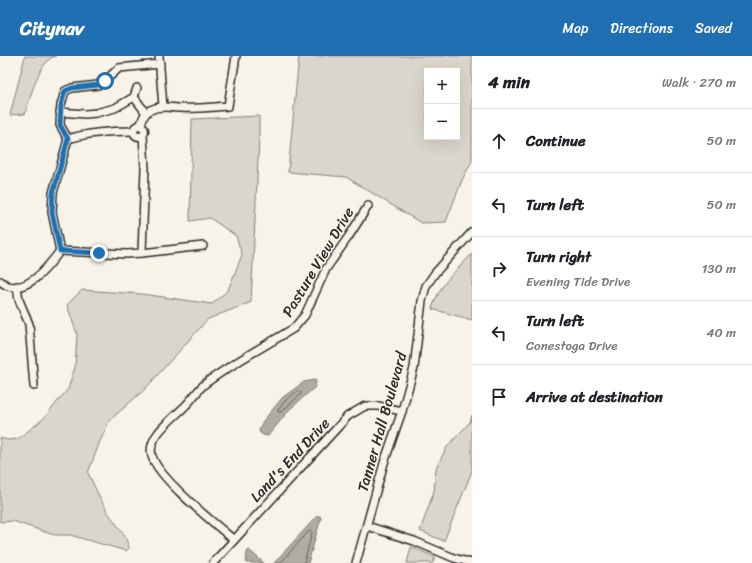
<!DOCTYPE html>
<meta charset="utf-8">
<style>
:root{--surface:#fff;--page:#f6f6f6;--text:#202124;--muted:#757577;--line:#e0e0e0;--accent:#1f6fb2}
body{margin:0;font-family:Sriracha,sans-serif;background:var(--page);color:var(--text)}
.controls{position:absolute;right:12px;top:12px;display:grid;overflow:hidden;border-radius:0px;box-shadow:0 4px 16px #0002}
.controls button{width:36px;height:36px;display:grid;place-items:center;padding:0;border:0;border-bottom:1px solid var(--line);background:var(--surface);color:var(--text);font:20px sans-serif}
.stop{position:absolute;width:12px;height:12px;margin:-9px;border:3px solid #1f6fb2;border-radius:50%;background:#fff}
.stop.end{background:#1f6fb2;border-color:#fff;box-shadow:0 1px 4px #0008}
.list{margin:0;padding:0;list-style:none}
h2{display:flex;justify-content:space-between;align-items:center;height:52px;margin:0;padding:0 16px;font-size:17px}
h2 small{font-size:13px;font-weight:400;color:var(--muted)}
.list li{display:grid;grid-template-columns:26px 1fr auto;gap:12px;align-items:center;box-sizing:border-box;height:64px;padding:0 16px;border-top:1px solid var(--line)}
.list b{display:block;font-size:15px;white-space:nowrap}
.list p{margin:0;font-size:13px;white-space:nowrap;color:var(--muted)}
.list em{font-size:13px;font-style:normal;color:var(--muted)}
.icon{flex:none;width:22px;height:22px;fill:none;stroke:currentColor;stroke-width:2;stroke-linecap:round;stroke-linejoin:round}
.map{position:relative;flex:none;width:472px;height:507px;overflow:hidden}
header{display:flex;align-items:center;gap:24px;box-sizing:border-box;height:56px;padding:0 20px;background:var(--accent);color:#fff}
header strong{font-size:19px}
nav{display:flex;gap:22px;margin-inline-start:auto;font-size:14px}
main{display:flex}
aside{flex:1;background:var(--surface)}
.map>svg:first-child{display:block}
</style>
<header>
<strong>Citynav</strong>
<nav><a>Map</a><a>Directions</a><a>Saved</a></nav>
</header>
<main>
<div class="map">
<svg width="472" height="507" viewBox="0 0 472 507">
<rect width="100%" height="100%" fill="#f7f3e8"/>
<filter id="ink" filterUnits="userSpaceOnUse"><feTurbulence type="fractalNoise" baseFrequency=".025" numOctaves="2"/><feDisplacementMap in="SourceGraphic" scale="8" xChannelSelector="R" yChannelSelector="G"/><feConvolveMatrix kernelMatrix="1 2 1 2 8 2 1 2 1" color-interpolation-filters="sRGB"/></filter>
<g filter="url(#ink)">
<g fill="#dad6cc" stroke="#82807c" fill-rule="evenodd">
<path d="M25 0H56C39 3 30 43 25 58L10 59Z"/>
<path d="M299 0H472V105L462 124 446 166 421 167 346 121 288 116ZM427 15H457V81H427Z"/>
<path d="M259 60V84L251 246 208 263 145 333 109 365 99 388 88 417C94 428 98 440 105 451 112 465 126 476 129 492L126 495 70 479H54L13 465 0 466V382L8 384 18 383 43 363 68 333 75 311 77 278 67 249 82 234 142 238 212 248 228 234 242 199 236 180 210 162 190 165 192 63Z"/>
<path d="M472 198V264L432 253C439 228 455 216 472 198Z"/>
<path d="M472 359V415L444 485 420 475 434 435 436 412 447 391 470 366Z"/>
<path d="M411 491 435 501 433 507H407Z"/>
</g>
<g fill="#afaca4" stroke="#7a7874">
<path d="M314 324 316 325 315 331 289 354 268 380 263 379 259 376 260 371 263 365 283 341 304 326Z"/>
<path d="M317 460H320L321 462 308 507H274Z"/>
<path d="M249 494 264 507H246L247 496Z"/>
</g>
<g fill="none" stroke-linecap="round" stroke-linejoin="round">
<g stroke="#605f5b" stroke-width="1">
<path d="M298 335 301 336V338L281 356H278V354L286 344Z"/>
<path d="M280 507 309 475H311L312 477 304 507"/>
</g>
<defs>
<g id="street">
<path d="M159 0 163 51"/>
<path d="M134 41 146 57"/>
<path d="M60 56 85 58 96 57 115 52 134 41 137 32"/>
<circle cx="139" cy="75" r="5.5"/>
<path d="M141 70C142 62 145 55 153 53 161 49 172 52 181 52 196 53 212 51 228 50L236 0"/>
<path d="M68 83 60 69 61 49 65 35 72 32 98 29 105 25 119 12 160 8"/>
<path d="M60 195 127 198 142 197 145 112 143 79"/>
<path d="M60 195 52 156 53 137 68 83C90 76 111 75 133 75"/>
<path d="M142 197 203 190"/>
<path d="M0 225C3 227 6 229 8 230 30 236 49 209 60 195"/>
<path d="M17 230 19 244 29 268 34 330"/>
<path d="M367 470 414 485 454 502 472 507"/>
<path d="M234 484C214 467 158 422 152 400 146 379 176 361 188 347 194 341 199 332 206 327 234 306 265 290 294 272L305 259 326 213 349 180 368 150"/>
<path d="M213 507 348 360 365 350H378L402 355"/>
<path d="M356 507 384 407 402 355 414 312 422 245 426 230 435 217 472 176"/>
</g>
</defs>
<use href="#street" stroke="#2b2b2b" stroke-width="10"/>
<use href="#street" stroke="#f7f3e8" stroke-width="7"/>
</g>
</g>
<g fill="none" stroke-linecap="round" stroke-linejoin="round" filter="url(#ink)">
<path stroke="#1f6fb2" stroke-width="5" d="M99 197 60 195 52 156 53 137 68 83 60 69 61 49 65 35 72 32 98 29 105 25"/>
</g>
<g text-anchor="middle" stroke-width="3" stroke-linejoin="round" paint-order="stroke">
<g font-size="15" fill="#2b2b2b" stroke="#f7f3e8">
<text transform="translate(318 206) rotate(-59)" y="5">Pasture View Drive</text>
<text transform="translate(382 366) rotate(-74)" y="5">Tanner Hall Boulevard</text>
<text transform="translate(290 404) rotate(-47)" y="5">Land's End Drive</text>
</g>
</g>
</svg>
<div class="controls">
<button>+</button>
<button>−</button>
</div>
<div class="stop" style="left:105px;top:25px"></div>
<div class="stop end" style="left:99px;top:197px"></div>
</div>
<aside>
<h2>4 min<small>Walk · 270 m</small></h2>
<ul class="list">
<li><svg class="icon" aria-label="ahead" viewBox="0 0 24 24"><path d="M12 20V5M6 11l6-6 6 6"/></svg><div><b>Continue</b></div><em>50 m</em></li>
<li><svg class="icon" aria-label="left" viewBox="0 0 24 24"><path d="M17 20v-9H6M10 6l-5 5 5 5"/></svg><div><b>Turn left</b></div><em>50 m</em></li>
<li><svg class="icon" aria-label="right" viewBox="0 0 24 24"><path d="M7 20v-9h11M14 6l5 5-5 5"/></svg><div><b>Turn right</b><p>Evening Tide Drive</p></div><em>130 m</em></li>
<li><svg class="icon" aria-label="left" viewBox="0 0 24 24"><path d="M17 20v-9H6M10 6l-5 5 5 5"/></svg><div><b>Turn left</b><p>Conestoga Drive</p></div><em>40 m</em></li>
<li><svg class="icon" aria-label="arrive" viewBox="0 0 24 24"><path d="M6 21V4h12l-3 4 3 4H6"/></svg><div><b>Arrive at destination</b></div></li>
</ul>
</aside>
</main>
